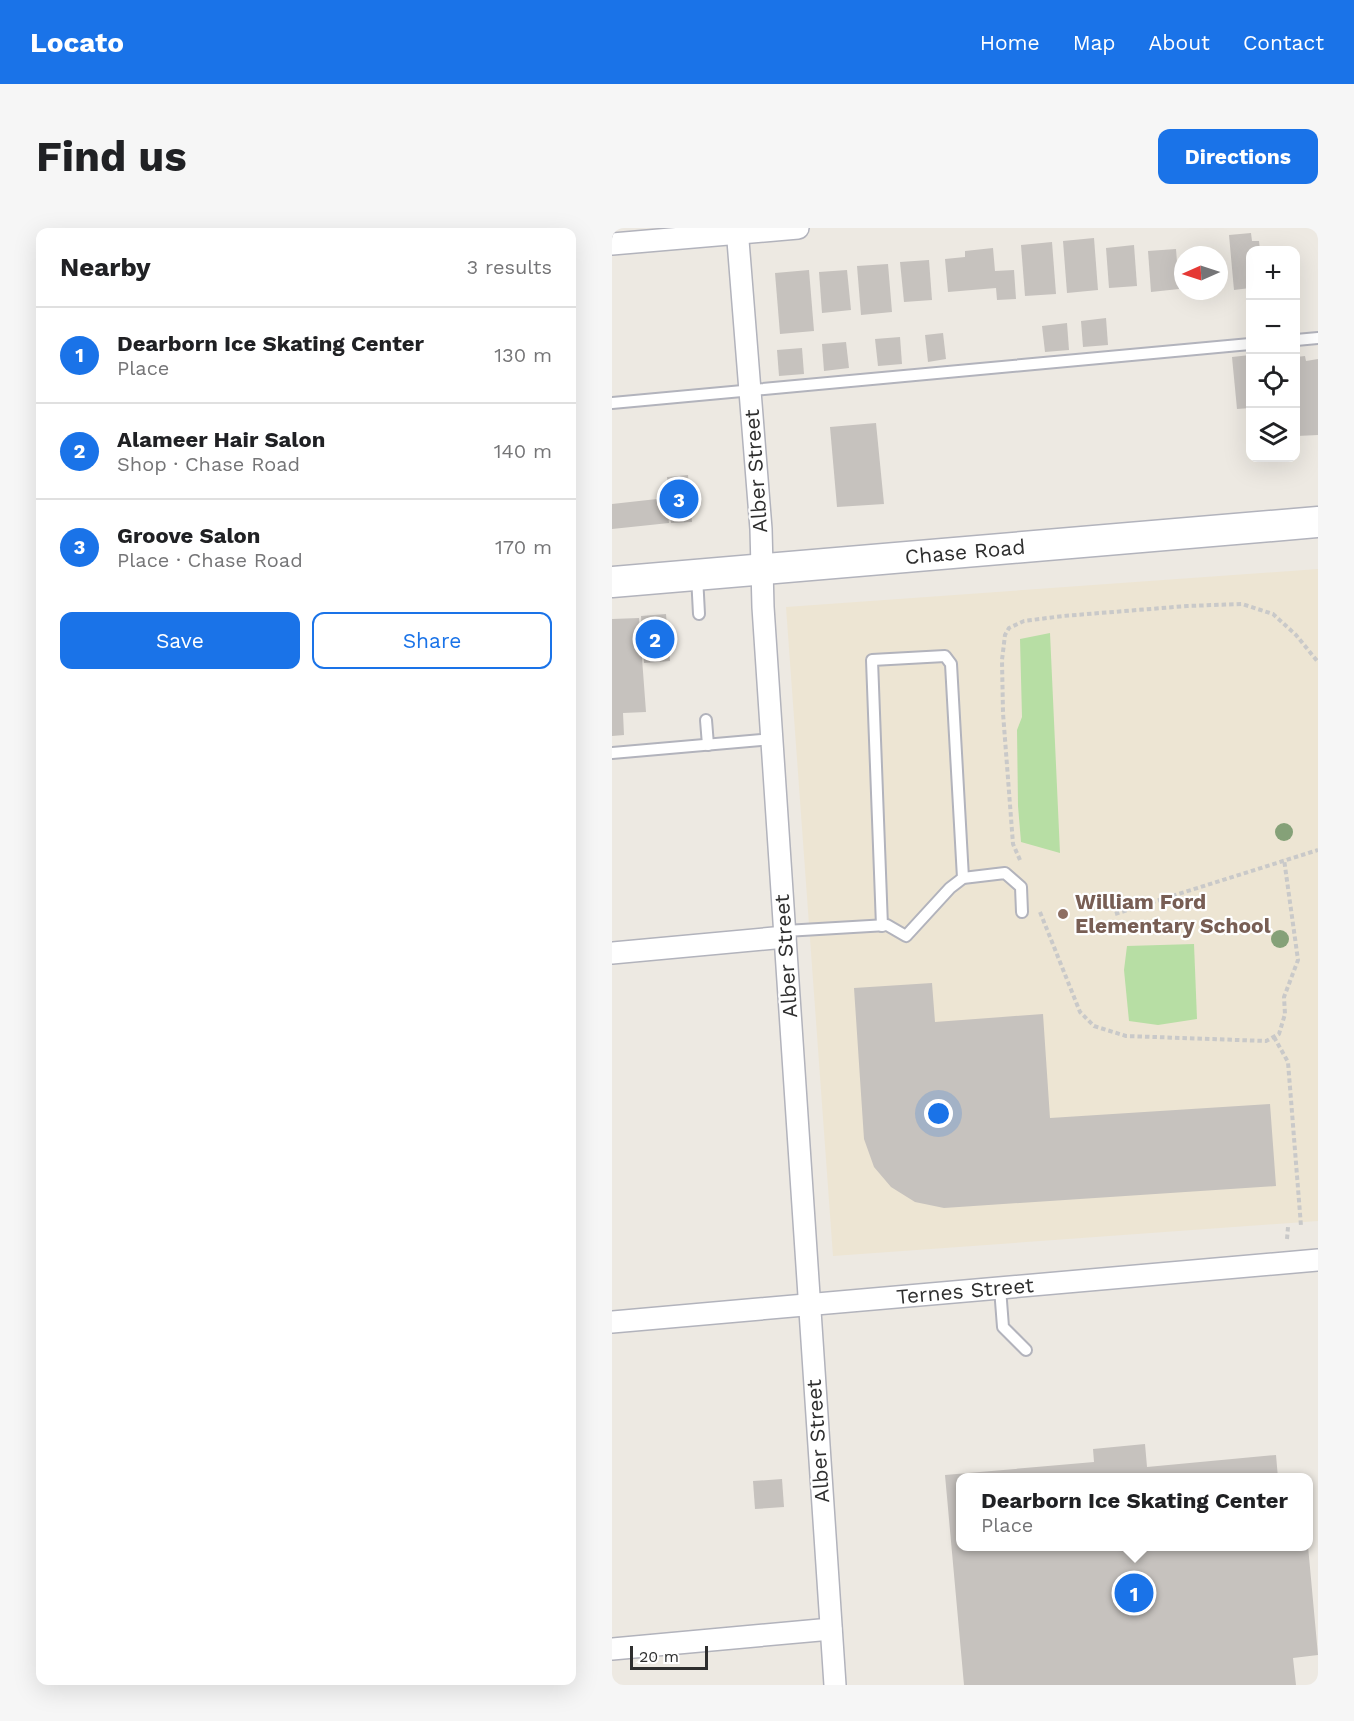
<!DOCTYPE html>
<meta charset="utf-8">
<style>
:root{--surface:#fff;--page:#f6f6f6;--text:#202124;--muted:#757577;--line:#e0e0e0;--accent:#1a73e8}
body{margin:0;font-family:"Work Sans",sans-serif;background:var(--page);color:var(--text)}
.controls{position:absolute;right:18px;top:18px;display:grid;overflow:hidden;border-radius:12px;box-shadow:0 6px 24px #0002}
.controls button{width:54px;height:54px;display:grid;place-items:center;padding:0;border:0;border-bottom:2px solid var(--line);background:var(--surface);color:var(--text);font:30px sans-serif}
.compass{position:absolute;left:562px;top:18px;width:54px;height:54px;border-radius:50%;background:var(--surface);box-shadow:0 6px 24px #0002;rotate:267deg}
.scale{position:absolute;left:18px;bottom:15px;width:78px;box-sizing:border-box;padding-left:6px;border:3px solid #2e2e2e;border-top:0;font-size:16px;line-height:21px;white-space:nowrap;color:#2e2e2e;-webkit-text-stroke:4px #fff;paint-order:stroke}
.you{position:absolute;left:327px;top:886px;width:21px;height:21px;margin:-15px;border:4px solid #fff;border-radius:50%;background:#1a73e8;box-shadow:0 0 0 9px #1a73e833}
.badge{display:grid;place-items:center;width:39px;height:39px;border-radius:50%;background:var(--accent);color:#fff;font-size:20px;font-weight:700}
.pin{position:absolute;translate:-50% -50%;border:3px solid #fff;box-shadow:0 2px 6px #0006}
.popup{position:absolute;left:344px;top:1245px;width:357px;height:78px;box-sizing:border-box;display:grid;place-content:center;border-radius:12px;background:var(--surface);filter:drop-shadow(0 2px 4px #0005);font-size:20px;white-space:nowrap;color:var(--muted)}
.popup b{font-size:22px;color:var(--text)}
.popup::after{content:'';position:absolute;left:50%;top:100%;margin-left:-12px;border:12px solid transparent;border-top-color:var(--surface)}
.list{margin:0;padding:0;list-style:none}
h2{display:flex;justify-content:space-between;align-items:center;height:78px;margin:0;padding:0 24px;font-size:26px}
h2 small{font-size:20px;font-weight:400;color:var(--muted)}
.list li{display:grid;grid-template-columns:39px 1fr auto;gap:18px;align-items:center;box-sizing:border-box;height:96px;padding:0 24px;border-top:2px solid var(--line)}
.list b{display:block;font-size:22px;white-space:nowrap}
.list p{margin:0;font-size:20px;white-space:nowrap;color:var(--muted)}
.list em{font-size:20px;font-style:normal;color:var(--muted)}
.actions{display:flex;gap:12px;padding:18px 24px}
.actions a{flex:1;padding:14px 0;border:2px solid var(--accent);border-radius:12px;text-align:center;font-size:21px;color:var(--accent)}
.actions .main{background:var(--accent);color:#fff}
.icon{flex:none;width:33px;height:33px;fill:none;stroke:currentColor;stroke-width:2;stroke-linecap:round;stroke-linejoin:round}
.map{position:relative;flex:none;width:706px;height:1457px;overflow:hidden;border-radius:12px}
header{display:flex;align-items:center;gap:36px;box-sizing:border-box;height:84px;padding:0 30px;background:var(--accent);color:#fff}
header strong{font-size:28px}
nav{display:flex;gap:33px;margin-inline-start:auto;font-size:21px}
.intro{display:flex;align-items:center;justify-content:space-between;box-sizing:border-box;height:144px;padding:0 36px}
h1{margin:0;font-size:42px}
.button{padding:15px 27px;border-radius:12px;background:var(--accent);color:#fff;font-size:21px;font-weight:700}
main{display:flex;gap:36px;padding:0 36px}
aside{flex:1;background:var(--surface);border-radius:12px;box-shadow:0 6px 24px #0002}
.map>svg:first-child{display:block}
</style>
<header>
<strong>Locato</strong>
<nav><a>Home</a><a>Map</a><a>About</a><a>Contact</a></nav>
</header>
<div class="intro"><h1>Find us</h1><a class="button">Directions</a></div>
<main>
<aside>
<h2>Nearby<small>3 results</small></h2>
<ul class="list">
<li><span class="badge">1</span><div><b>Dearborn Ice Skating Center</b><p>Place</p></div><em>130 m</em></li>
<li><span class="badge">2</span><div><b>Alameer Hair Salon</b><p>Shop · Chase Road</p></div><em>140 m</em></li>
<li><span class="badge">3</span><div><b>Groove Salon</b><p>Place · Chase Road</p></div><em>170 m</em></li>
</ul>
<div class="actions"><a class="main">Save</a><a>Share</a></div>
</aside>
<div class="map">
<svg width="706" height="1457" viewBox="0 0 706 1457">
<rect width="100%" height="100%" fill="#ede9e2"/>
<path fill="#ede5d3" d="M706 341V993L221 1028 174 379Z"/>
<g fill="#b7dea4">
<path d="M438 405 448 625 409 614 406 578 405 502 410 489 408 411Z"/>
<path d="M582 716 585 791 546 797 517 793 512 742 515 718Z"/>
</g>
<g fill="#c6c2be">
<path d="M639 5 640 13H647L648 22H638V60L622 62 617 7Z"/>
<path d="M482 10 486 62 455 65 451 13Z"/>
<path d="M440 14 444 66 413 68 409 17Z"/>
<path d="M522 17 525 58 497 60 494 20Z"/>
<path d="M381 20 383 43 402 42 404 71 385 72 384 60 336 64 333 31 353 29V23Z"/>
<path d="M564 21 567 61 539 64 536 23Z"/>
<path d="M317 32 320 72 292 74 288 34Z"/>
<path d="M276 36 280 84 249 87 245 38Z"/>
<path d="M197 42 202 103 168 106 163 45Z"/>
<path d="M235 42 239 82 210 85 207 44Z"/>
<path d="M494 90 496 117 471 119 469 93Z"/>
<path d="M455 95 457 122 433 124 430 98Z"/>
<path d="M331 105 334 131 316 134 313 107Z"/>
<path d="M288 109 290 136 266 138 263 111Z"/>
<path d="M234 114 237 140 212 143 210 116Z"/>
<path d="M190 120 192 146 167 148 165 122Z"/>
<path d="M638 127V180L625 181 620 129Z"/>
<path d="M693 128 694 133 706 131V207L685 208 684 129Z"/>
<path d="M264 195 272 276 225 279 218 199Z"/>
<path d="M76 247 80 294 59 295 55 249Z"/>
<path d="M54 270 57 295 0 301V276Z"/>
<path d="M54 386 58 433 32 435 29 388Z"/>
<path d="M27 390 34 484 11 485 12 507 0 508V391Z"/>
<path d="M320 755 323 794 431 786 438 890 658 876 664 958 332 980 303 974 279 959 262 939 252 911 242 760Z"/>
<path d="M533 1216 535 1239 664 1227 666 1250H348V1318H696L706 1427 681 1430 684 1457H352L333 1247 482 1234 481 1221Z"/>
<path d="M170 1251 172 1279 143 1281 141 1253Z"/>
</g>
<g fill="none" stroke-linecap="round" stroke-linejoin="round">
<defs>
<g id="lane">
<path d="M684 112 706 110"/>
<path d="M0 175 638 116"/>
<path d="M85 348 87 386"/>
<path d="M94 492 96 517"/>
<path d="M0 525 160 511"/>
<path d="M270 698 260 432 333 428 339 436 351 650"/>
<path d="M173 703 275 697 294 708 338 660 351 650 393 645 409 659 410 684"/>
<path d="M388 1060 391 1099 414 1122"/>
</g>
<g id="street">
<path d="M125 0 149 301 151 379 223 1457"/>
<path d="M0 16 186 0"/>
<path d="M0 725 173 709"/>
<path d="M0 1094 706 1032"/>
<path d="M0 1421 219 1401"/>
</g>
<path id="secondary" d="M0 354 706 294"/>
</defs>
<use href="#lane" stroke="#b2b3bc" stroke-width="14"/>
<use href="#street" stroke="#b2b3bc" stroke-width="24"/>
<use href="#secondary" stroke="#b2b3bc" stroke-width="33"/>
<g stroke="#c9c9c9" stroke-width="4" stroke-dasharray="4.5 3" stroke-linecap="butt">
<path d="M408 632 401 616 391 485 390 432 393 407 397 400 412 393 451 388 575 378 630 376 661 386 684 407 706 434"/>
<path d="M428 684 468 784 482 798 514 808 654 813 667 806 673 786 672 769 686 732 672 631"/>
<path d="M503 686 706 622"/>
<path d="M662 809 676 834 689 998"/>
<path d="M675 1011 676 999"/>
</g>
<use href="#lane" stroke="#fff" stroke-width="10"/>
<use href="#street" stroke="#fff" stroke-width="21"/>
<use href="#secondary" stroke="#fff" stroke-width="30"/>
</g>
<g fill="#85a178">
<circle cx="672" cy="604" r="9"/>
<circle cx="668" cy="711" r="9"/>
</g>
<circle fill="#8d6e63" stroke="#fff" stroke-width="2" cx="451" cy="686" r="6"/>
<g text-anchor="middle" stroke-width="4.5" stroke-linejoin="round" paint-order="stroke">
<g font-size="21" fill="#2e2e2e" stroke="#fff">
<text transform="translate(144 243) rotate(-94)" y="7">Alber Street</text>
<text transform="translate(353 324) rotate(-5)" y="7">Chase Road</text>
<text transform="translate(174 728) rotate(-94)" y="7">Alber Street</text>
<text transform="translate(353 1063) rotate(-5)" y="7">Ternes Street</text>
<text transform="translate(206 1213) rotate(-94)" y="7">Alber Street</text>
</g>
<g font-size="21" font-weight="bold" fill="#785e54" stroke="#fff" text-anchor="start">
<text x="463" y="681">William Ford<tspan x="463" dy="24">Elementary School</tspan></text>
</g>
</g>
</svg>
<div class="controls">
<button>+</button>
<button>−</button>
<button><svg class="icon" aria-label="locate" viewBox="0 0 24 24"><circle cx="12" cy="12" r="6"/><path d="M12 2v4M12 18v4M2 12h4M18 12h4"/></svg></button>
<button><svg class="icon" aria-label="layers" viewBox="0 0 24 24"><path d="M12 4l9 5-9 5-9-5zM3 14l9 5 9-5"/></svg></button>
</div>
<svg class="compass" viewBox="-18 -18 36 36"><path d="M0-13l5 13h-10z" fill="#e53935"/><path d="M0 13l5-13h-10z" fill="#757577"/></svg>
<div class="scale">20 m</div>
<div class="you"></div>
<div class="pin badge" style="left:522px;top:1365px">1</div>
<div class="popup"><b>Dearborn Ice Skating Center</b>Place</div>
<div class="pin badge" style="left:43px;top:411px">2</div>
<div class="pin badge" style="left:67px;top:271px">3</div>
</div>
</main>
